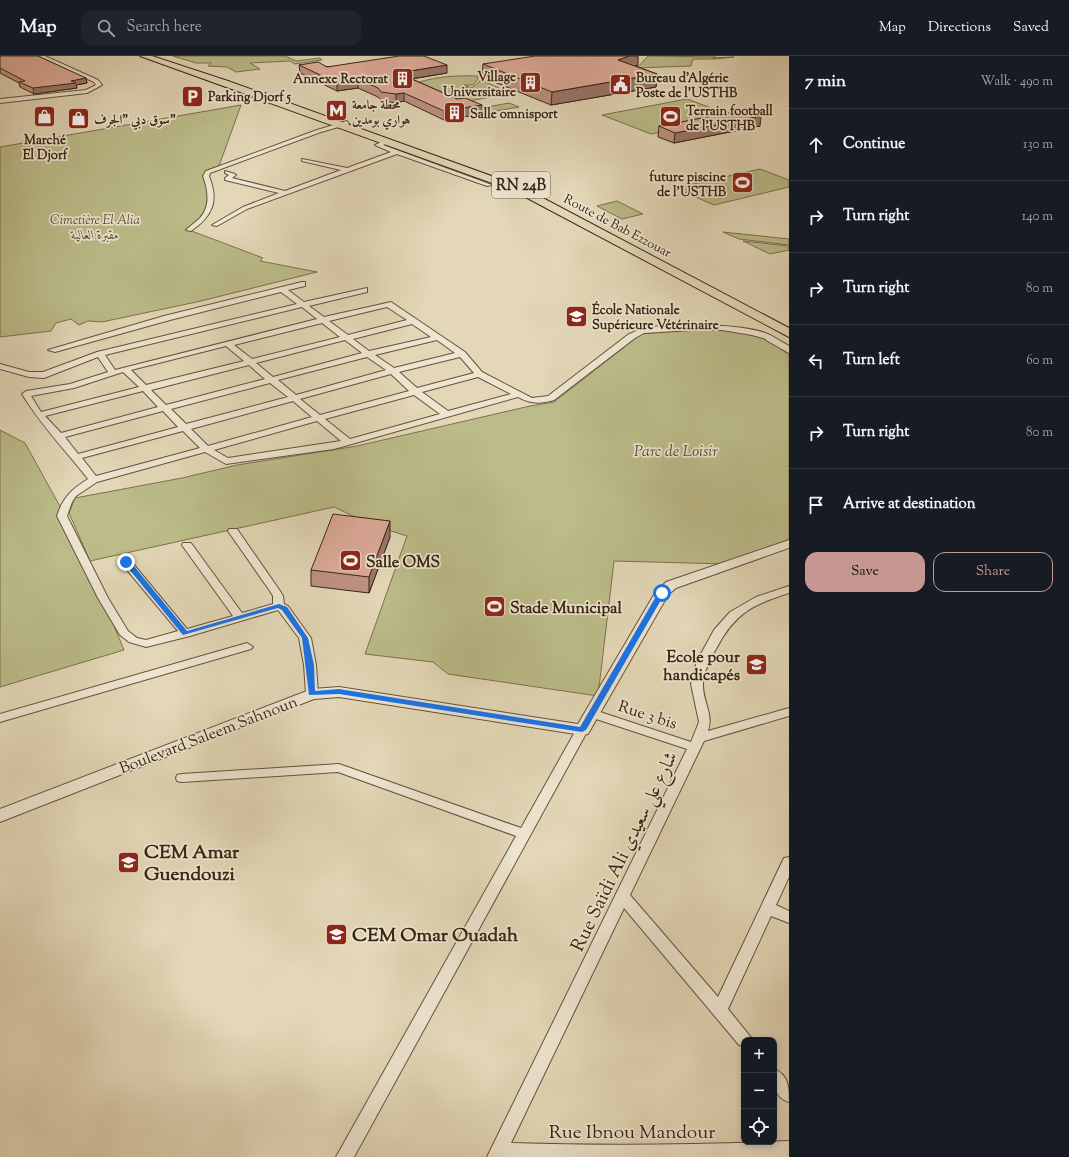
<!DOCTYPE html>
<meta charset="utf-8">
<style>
:root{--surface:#171b24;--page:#20242c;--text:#f1f3f6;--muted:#9ea1a6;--line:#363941;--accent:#c59692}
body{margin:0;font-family:"Sorts Mill Goudy",Amiri,serif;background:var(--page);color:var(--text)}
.controls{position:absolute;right:12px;bottom:12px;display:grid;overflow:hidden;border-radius:8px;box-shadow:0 2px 6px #0003}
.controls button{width:36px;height:36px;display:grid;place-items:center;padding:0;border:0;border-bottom:1px solid var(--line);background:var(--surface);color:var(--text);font:20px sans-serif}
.stop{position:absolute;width:12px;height:12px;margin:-9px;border:3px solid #1a73e8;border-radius:50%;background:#fff}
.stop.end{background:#1a73e8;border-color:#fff;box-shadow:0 1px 4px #0008}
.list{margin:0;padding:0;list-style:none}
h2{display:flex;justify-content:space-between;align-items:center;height:52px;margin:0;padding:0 16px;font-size:17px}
h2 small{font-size:13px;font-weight:400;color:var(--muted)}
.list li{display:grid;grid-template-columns:26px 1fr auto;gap:12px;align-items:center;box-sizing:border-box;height:72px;padding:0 16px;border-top:1px solid var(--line)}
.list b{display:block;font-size:15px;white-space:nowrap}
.list em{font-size:13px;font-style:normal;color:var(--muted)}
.actions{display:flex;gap:8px;padding:12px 16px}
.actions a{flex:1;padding:9px 0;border:1px solid var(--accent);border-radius:12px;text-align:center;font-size:14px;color:var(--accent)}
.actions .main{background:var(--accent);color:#111}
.icon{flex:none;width:22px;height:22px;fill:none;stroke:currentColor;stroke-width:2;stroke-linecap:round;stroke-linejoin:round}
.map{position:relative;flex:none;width:789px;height:1101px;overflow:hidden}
header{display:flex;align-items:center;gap:24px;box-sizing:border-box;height:56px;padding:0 20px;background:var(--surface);border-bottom:1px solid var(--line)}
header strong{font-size:19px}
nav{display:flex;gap:22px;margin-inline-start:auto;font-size:14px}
.search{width:280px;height:36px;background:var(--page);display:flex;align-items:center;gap:10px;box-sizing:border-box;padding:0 14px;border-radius:12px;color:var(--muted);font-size:15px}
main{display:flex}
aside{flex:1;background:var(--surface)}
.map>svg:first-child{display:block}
</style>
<header>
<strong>Map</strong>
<div class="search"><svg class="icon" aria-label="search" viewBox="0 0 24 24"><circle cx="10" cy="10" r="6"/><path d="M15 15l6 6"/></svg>Search here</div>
<nav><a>Map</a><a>Directions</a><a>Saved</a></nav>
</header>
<main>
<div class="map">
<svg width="789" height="1101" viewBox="0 0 789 1101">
<rect width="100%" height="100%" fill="#e3d7b7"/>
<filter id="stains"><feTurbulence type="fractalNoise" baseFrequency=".005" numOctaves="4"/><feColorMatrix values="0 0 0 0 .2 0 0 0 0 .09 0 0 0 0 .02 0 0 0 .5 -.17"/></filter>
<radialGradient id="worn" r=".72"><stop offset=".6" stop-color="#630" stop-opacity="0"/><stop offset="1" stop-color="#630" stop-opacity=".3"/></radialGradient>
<g fill="#bbbc89" stroke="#7a714e">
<path d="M173 0H285L296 5 320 2 322 4 295 8 290 5 250 7 260 13 236 16 227 11 208 10 211 7H196Z"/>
<path d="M648 0 716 1 712 2 734 1 714 3H693L691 10 637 12Z"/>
<path d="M478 20V23L473 29H464L469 31 462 32 464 33 444 42 408 30C429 21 455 19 478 20Z"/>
<path d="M481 24 506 35 496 40 436 51 453 38 464 37 459 36 473 31Z"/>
<path d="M687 43 738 62 651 78 602 59Z"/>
<path d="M509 47 519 51 490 56 481 52Z"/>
<path d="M241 49 219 110 207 115 212 139 202 161 189 174 263 202 260 205 317 216 201 245 102 266 88 265 79 269 71 263 56 267 51 275 0 281V91Z"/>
<path d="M760 113 789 124V131L714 149 675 132Z"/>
<path d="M617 145 643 158 622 163 597 150Z"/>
<path d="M723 176 789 183V189L739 183Z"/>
<path d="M743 185 788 190 789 194 770 198Z"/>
<path d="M710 272H732L766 282 789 299V485L727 508 614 505 598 640 448 618 433 606 365 598 407 480 372 469 334 451 90 505 69 457 75 442 182 422 237 409 357 390 530 350 554 346 641 278Z"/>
<path d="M0 374 25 387 78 483 124 594 0 631Z"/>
</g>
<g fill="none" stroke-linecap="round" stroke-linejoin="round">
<defs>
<g id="minor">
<path d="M39 0H45L98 24 102 29 87 37 0 47V43L86 34 96 29 94 26Z"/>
<path d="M347 65 349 68 321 76 210 117 209 120C219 145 213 160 191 175L186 174C190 170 196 166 200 162 211 149 208 134 203 120L206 115 317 74Z"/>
<path d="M387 83 389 86 383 89 492 129 487 130 397 98 247 153 217 170 212 169 243 151 279 137 225 124V122L229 119 225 117V115L235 118 236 119 232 122 285 135 341 114 302 105V103L347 112 391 96 375 89Z"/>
<path d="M302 226H305V230L288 234 304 246 367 232V236L309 250 324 261 391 246 465 296 482 316 532 342 548 340 629 278C633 277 637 274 640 273 663 267 757 266 774 282L770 284 752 279 722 274H691L644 277 635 282 554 344C540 348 530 348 518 341L334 393 226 408 205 396 97 426 76 440 72 446 67 460 108 542 128 575 137 582 146 584 178 575 122 508 121 506 122 504H130L187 573 233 560 182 489 183 487H191L242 557 273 548V540L270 535 228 475 229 473H237L280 535 283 540 284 548 288 550 311 582 316 609 318 638 312 642 306 638 304 609 299 582 278 554 190 580 146 591 129 586 120 579 98 542 57 460C63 441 72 433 88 423 66 395 41 369 22 338L26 335 70 328 108 316 98 301 44 322 29 321 0 313V308L29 316H43L97 296 297 248 281 236 170 264 55 296 48 294 164 260ZM302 251 317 263 115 314 105 299ZM387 251 407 264 348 279 329 265ZM322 267 340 281 252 303 234 289ZM412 268 431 281 369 295 353 283ZM345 284 362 297 273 321 256 307ZM437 284 455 297 394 312 375 299ZM226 290 244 305 146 329 131 314ZM367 301 386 314 296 339 278 324ZM460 301 474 317 417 332 399 316ZM249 309 265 323 166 349 151 334ZM123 316 139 331 41 356 31 340 74 332ZM391 318 409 335 320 359 300 343ZM478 321 511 338 448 355 422 336ZM270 327 288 341 186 368 171 353ZM143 335 158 351 61 377 45 360ZM414 339 440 358 350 383 325 363ZM293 345 312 361 208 390 191 373ZM163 355 178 371 78 398 65 381ZM317 365 341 385 228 402 214 394ZM183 375 200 392 96 420 82 402Z"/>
<path d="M789 530V537C752 549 735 557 716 593 710 603 704 615 703 627 702 645 714 657 708 675L789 652V660L704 685 630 839 718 941 782 806 784 802 789 801V821L776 849 789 855V867L771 860 728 953 753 984H744V990L739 989 624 852 511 1087C604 1090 697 1089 789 1085V1101H487L687 693 587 660 585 657 587 654 591 653 691 686 699 666 691 628 697 605 714 574 730 556 756 541Z"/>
<path d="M247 587 253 591 251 593 0 666V658Z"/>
<path d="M582 670 586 671 588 674 354 1101H336L516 780 338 716 182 726 177 725 176 722 177 719 182 718 339 708 521 772 576 674 578 671Z"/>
<path d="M774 1013C789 1019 789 1032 789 1046 773 1041 774 1027 774 1013Z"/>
</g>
<g id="tertiary">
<path d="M770 279 789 290V297L766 284 765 282 766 280Z"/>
<path d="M789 484V492L676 532 668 539 588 678 582 679 339 641 314 643 0 766V753L312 633 339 631 578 668 655 537 666 526Z"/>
</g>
<path id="primary" d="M140 0H152L228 25 522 131 789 272V281L514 135Z"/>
</defs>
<use href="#minor" stroke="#64523c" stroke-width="2"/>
<use href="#tertiary" stroke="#64523c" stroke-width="2"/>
<use href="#primary" stroke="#392613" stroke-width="2"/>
<use href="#minor" fill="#ede5d0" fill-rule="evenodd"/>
<use href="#tertiary" fill="#ede5d0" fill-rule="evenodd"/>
<use href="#primary" fill="#e3d7b7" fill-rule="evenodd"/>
</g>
<g fill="#be9284" stroke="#392613">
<path d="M0 0 86 22 87 27 76 29 77 32 34 38 20 31 19 27 0 17Z"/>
<path d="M483 8 638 9 635 10 657 18 656 31 551 49 482 21Z"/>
<path d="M299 9 447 17 412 23 457 43 482 58 444 64 404 45 396 47 382 45 378 41 358 32 337 35 300 17Z"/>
<path d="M659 70H760L674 87 658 81Z"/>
<path d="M390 481 369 537 311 530V514Z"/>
</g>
<g fill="#9b776b" stroke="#392613">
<path d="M629 0H638V9L616 17 618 4Z"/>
<path d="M447 9V17L398 25V17Z"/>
<path d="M657 18 656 31 551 49 552 36Z"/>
<path d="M86 22 87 27 76 29 77 32 34 38 33 32Z"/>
<path d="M358 23V32L337 35V27Z"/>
<path d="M404 37V45L396 47V38Z"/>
<path d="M482 49V58L444 64V55Z"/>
<path d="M761 60 760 70 674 87 675 77Z"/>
<path d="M390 465V481L369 537V521Z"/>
</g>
<g fill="#da9" stroke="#392613">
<path d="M0 0H38L86 22 71 25 76 27 33 32 19 26 25 25 0 12Z"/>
<path d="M399 0H424L447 9 398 17 457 43 465 42 482 49 444 55 404 37 396 38 381 36 378 32 358 23 337 27 299 9 318 6 327 11Z"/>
<path d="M535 0H629L618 4 657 18 552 36 483 8Z"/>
<path d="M745 54 761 60 675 77 659 70Z"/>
<path d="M333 458 390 465 369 521 311 514Z"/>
</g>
<path fill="#1a73e8" d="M124 504H129L187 575 279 548 287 551 308 582 314 609 315 635 339 633 580 671 658 537 662 535 665 537 586 674 582 676 339 638 309 639 302 582 282 554 278 552 183 579 124 507Z"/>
<defs>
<symbol id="building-square" viewBox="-11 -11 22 22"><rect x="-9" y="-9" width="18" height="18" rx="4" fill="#8f2418" stroke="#ede5d0"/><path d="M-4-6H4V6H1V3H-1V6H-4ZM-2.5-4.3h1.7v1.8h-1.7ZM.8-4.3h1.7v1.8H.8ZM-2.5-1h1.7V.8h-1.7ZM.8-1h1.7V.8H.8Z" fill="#fff"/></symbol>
<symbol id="civic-square" viewBox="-11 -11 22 22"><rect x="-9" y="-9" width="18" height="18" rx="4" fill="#8f2418" stroke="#ede5d0"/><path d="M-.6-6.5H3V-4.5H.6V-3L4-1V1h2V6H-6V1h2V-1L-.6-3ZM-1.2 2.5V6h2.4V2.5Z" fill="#fff"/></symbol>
<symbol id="parking-square" viewBox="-11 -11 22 22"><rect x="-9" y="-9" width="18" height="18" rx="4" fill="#8f2418" stroke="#ede5d0"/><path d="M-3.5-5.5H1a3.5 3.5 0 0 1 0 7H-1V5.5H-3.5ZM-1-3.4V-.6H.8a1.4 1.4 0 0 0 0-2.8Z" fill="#fff"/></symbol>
<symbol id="metro-square" viewBox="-11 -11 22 22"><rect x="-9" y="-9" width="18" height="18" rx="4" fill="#8f2418" stroke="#ede5d0"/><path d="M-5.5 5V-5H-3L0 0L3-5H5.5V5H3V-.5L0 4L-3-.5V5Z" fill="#fff"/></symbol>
<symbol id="shop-square" viewBox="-11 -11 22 22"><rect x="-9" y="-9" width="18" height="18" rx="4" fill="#8f2418" stroke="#ede5d0"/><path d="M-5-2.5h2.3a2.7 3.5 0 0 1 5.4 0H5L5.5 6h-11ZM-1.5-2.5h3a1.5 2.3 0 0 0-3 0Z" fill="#fff"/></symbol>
<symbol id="stadium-square" viewBox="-11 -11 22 22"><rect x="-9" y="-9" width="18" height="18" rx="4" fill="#8f2418" stroke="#ede5d0"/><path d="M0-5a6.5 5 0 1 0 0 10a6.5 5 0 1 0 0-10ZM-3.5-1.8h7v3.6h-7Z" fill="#fff"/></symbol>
<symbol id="university-square" viewBox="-11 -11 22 22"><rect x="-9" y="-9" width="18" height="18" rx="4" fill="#8f2418" stroke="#ede5d0"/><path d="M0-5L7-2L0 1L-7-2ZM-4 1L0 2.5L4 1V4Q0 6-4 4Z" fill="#fff"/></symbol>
<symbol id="school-square" viewBox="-11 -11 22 22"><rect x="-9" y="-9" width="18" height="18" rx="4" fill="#8f2418" stroke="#ede5d0"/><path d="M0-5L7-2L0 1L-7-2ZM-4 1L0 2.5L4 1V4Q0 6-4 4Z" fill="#fff"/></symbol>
</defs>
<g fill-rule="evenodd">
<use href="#building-square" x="390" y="10" width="25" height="25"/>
<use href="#building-square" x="518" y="14" width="25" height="25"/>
<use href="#civic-square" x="608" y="16" width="25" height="25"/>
<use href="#parking-square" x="180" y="28" width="25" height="25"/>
<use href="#metro-square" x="324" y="42" width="25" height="25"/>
<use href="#building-square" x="442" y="44" width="25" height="25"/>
<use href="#shop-square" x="32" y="48" width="25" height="25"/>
<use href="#stadium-square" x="658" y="48" width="25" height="25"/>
<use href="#shop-square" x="66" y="50" width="25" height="25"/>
<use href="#stadium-square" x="730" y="114" width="25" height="25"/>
<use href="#university-square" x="564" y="248" width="25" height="25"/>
<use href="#stadium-square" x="338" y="492" width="25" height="25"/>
<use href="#stadium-square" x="482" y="538" width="25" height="25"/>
<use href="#school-square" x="744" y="596" width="25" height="25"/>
<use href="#school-square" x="116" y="794" width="25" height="25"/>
<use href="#school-square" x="324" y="866" width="25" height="25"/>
</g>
<g text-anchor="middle" stroke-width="3.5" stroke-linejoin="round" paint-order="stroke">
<g font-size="13" font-weight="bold" fill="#392613" stroke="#ede5d0" text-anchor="start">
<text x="516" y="25" text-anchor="end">Village<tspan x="516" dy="15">Universitaire</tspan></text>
<text x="636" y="26">Bureau d'Algérie<tspan x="636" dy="15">Poste de l'USTHB</tspan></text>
<text x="388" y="27" text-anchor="end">Annexe Rectorat</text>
<text x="208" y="45">Parking Djorf 5</text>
<text x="352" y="53">محطة جامعة<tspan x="352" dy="15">هواري بومدين</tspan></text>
<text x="686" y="59">Terrain football<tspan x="686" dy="15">de l'USTHB</tspan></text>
<text x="470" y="62">Salle omnisport</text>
<text x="94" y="68">سوق دبي "الجرف"</text>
<text x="45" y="88" text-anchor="middle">Marché<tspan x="45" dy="15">El Djorf</tspan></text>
<text x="726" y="125" text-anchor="end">future piscine<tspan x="726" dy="15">de l'USTHB</tspan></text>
<text x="592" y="258">École Nationale<tspan x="592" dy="15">Supérieure Vétérinaire</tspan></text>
</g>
<g font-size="13" font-style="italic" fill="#5a4c30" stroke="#ede5d0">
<text x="95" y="168">Cimetière El Alia<tspan x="95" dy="15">مقبرة العالية</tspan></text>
</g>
<g font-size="13" fill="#392613" stroke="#ede5d0">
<text transform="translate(618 169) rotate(28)" y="5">Route de Bab Ezzouar</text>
</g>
<rect fill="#ede5d0" stroke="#6f5f4c" stroke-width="1" x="492" y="116" width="58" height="26" rx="3"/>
<g font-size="15" font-weight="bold" fill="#392613">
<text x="521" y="134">RN 24B</text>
</g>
<g font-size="16" font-style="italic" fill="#5a4c30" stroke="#ede5d0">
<text x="676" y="400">Parc de Loisir</text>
</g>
<g font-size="16" font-weight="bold" fill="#392613" stroke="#ede5d0" text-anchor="start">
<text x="366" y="511">Salle OMS</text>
<text x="510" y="557">Stade Municipal</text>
<text x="740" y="606" text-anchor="end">Ecole pour<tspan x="740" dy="18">handicapés</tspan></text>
</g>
<g font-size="16" fill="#392613" stroke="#ede5d0">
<text transform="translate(648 658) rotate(18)" y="6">Rue 3 bis</text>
<text transform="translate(208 678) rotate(-21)" y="6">Boulevard Saleem Sahnoun</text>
</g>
<g font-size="19" font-weight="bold" fill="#392613" stroke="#ede5d0" text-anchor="start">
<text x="144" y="802">CEM Amar<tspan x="144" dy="22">Guendouzi</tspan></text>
<text x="352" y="885">CEM Omar Ouadah</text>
</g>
<g font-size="19" fill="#392613" stroke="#ede5d0">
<text transform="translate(623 795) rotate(-64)" y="7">Rue Saïdi Ali شارع علي سعيدي</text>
<text x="632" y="1082">Rue Ibnou Mandour</text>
</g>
</g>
<rect width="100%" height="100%" filter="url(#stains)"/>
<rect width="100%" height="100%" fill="url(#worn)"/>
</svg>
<div class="controls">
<button>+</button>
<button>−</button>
<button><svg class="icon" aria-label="locate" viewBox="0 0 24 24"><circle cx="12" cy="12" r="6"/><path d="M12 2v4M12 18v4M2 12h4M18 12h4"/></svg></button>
</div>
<div class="stop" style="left:662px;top:537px"></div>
<div class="stop end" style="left:126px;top:506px"></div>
</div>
<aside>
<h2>7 min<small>Walk · 490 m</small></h2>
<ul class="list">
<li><svg class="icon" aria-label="ahead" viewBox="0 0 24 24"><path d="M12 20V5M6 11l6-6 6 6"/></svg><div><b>Continue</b></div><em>130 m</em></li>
<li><svg class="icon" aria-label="right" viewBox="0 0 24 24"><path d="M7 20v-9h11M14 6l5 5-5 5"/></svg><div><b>Turn right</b></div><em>140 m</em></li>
<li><svg class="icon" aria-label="right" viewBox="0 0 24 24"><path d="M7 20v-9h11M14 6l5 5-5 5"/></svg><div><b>Turn right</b></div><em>80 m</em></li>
<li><svg class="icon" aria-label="left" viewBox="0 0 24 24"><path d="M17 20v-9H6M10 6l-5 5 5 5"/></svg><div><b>Turn left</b></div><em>60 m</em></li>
<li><svg class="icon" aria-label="right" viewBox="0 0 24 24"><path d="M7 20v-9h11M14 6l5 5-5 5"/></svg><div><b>Turn right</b></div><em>80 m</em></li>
<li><svg class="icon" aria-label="arrive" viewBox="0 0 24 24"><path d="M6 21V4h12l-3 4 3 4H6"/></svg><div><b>Arrive at destination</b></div></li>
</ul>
<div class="actions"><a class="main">Save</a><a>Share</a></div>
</aside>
</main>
